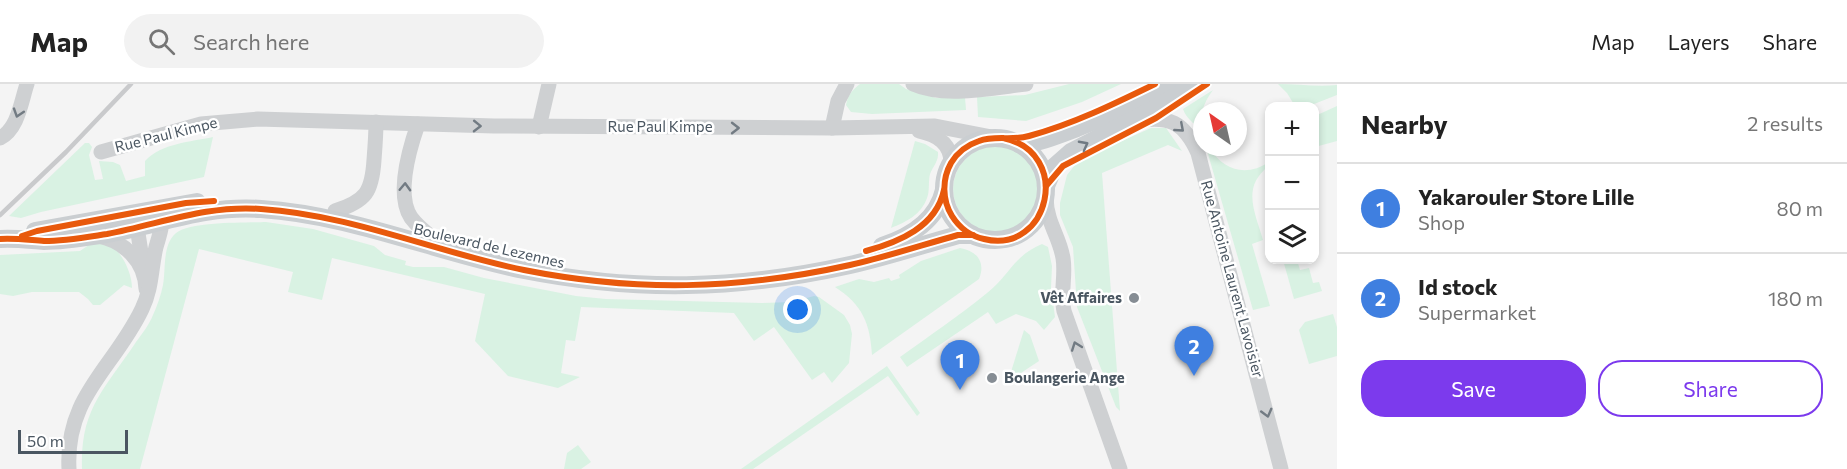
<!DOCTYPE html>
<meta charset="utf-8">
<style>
:root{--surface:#fff;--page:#f2f2f2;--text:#222;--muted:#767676;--line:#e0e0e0;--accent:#7c3aed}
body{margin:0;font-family:Commissioner,sans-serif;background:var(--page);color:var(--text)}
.controls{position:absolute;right:18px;top:18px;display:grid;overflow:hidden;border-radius:12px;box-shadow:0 3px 9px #0003}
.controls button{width:54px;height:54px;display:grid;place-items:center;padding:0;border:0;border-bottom:2px solid var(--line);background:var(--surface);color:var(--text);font:30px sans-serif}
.compass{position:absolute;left:1193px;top:18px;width:54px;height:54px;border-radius:50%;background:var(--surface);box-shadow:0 3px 9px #0003;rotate:326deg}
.scale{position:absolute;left:18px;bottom:15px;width:110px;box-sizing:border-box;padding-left:6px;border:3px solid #4a5661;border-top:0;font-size:16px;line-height:21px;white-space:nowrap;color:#4a5661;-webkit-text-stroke:4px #fff;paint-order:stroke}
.you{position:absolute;left:798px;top:226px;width:21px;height:21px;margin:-15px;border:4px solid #fff;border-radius:50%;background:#1a73e8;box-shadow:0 0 0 9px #1a73e833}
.badge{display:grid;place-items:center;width:39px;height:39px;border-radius:50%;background:var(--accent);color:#fff;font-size:20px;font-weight:700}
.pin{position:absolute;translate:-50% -50px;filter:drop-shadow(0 2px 3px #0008)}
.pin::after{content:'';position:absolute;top:32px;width:21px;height:18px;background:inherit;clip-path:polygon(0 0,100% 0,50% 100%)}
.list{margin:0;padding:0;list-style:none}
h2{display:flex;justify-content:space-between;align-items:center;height:78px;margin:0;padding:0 24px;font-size:26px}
h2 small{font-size:20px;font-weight:400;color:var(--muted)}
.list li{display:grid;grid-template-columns:39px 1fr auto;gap:18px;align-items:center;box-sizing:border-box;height:90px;padding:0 24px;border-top:2px solid var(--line)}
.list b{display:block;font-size:22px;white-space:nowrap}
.list p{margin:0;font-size:20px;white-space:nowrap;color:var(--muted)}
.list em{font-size:20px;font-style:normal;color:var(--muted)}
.actions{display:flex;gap:12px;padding:18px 24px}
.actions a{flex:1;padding:14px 0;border:2px solid var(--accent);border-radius:24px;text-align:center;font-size:21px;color:var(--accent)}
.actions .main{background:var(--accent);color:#fff}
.icon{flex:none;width:33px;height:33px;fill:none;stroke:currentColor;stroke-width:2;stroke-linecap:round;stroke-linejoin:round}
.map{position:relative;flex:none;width:1337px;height:385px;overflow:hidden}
header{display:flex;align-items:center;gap:36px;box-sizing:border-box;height:84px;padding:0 30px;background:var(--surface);border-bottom:2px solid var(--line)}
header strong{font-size:28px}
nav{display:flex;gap:33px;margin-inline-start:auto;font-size:21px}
.search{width:420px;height:54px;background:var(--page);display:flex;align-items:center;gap:15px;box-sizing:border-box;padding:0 21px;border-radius:33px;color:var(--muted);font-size:22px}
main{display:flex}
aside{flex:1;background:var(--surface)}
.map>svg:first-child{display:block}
</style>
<header>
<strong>Map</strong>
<div class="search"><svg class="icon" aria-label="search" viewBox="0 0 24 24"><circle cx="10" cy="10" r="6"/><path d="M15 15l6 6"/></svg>Search here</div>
<nav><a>Map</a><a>Layers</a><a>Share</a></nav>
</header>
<main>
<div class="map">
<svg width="1337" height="385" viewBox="0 0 1337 385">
<rect width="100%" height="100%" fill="#f4f4f4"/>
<g fill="#d9f2e3">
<path d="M860 0H899L906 5 936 14 965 13 966 26 872 30 851 28 846 21C848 11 852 6 860 0Z"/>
<path d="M1069 0H1121L1082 18 1026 37 978 33 977 13 1025 11Z"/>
<path d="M1278 0C1298 0 1317 3 1337 1V11L1309 22H1295L1287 9Z"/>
<path d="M1213 6C1200 24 1202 30 1202 51 1199 41 1186 36 1183 25Z"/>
<path d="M1337 22V57L1315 63V32Z"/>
<path d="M1151 44H1166L1182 67 1168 61 1102 89 1120 327 1116 323 1077 223 1073 163 1060 131V119L1067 91 1079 76Z"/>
<path d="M213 53 204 93 41 128 21 134 9 132 85 59H89L92 63 89 71 95 96 103 95 99 77 113 78 120 81 126 97 145 92V77C162 59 190 58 213 53Z"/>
<path d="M915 57 925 60 938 68C939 77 933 82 930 90 928 98 930 107 927 114 921 131 906 138 891 144Z"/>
<circle cx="996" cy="105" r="43"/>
<path d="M1206 63H1209C1223 87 1247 93 1269 78V82C1241 103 1255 128 1263 156L1252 160 1270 222 1253 226Z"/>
<path d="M266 138 313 145 374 162 385 171 406 177 405 181 413 183H444L484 194 576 212 606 215 762 219 792 218 814 212 819 213 844 231 850 241 852 250 849 279 832 299 824 288 812 296 774 243 754 257 734 229 581 223 575 257 566 256 561 289 580 293 558 304 508 292 475 257 485 210 332 174 322 216 288 208 293 188 199 165 140 385H82C80 324 105 305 136 258 142 250 149 241 153 231 157 222 161 211 163 201 166 185 162 161 176 149 191 137 246 139 266 138Z"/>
<path d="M96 156C101 158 106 159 110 161 123 169 132 190 132 204L124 201 100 221H93L88 215 79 208H32L13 212 0 210V171L80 167Z"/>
<path d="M1042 160 1048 163 1052 182 1051 204 1055 233 1044 246 1036 237 1016 230 996 240 988 228 907 283 900 273C929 252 959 232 987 209 1010 191 1013 172 1042 160Z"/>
<path d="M960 164C977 167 986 178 979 195L872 271C870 240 863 221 835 203L859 195 874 198 889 194 891 197 900 194 899 191 921 177Z"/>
<path d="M1283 176H1297L1300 186 1309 184 1313 199 1319 198 1322 207 1294 215Z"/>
<path d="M1333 230 1337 243V272L1309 280 1299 246 1305 238Z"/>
<path d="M1024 246 1030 251 1039 277 1012 295 1010 291Z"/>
<path d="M887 282 920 329 917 332 888 292 753 385H741Z"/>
<path d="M578 361 591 378 581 385H564L567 369Z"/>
</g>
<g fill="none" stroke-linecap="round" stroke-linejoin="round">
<g stroke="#ced0d2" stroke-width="15">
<path d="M913 0C944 14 992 4 1026 0"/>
<path d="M1136 37C1169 31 1184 38 1198 69L1281 385"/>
<path d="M418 40C410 63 398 104 408 128 412 138 422 145 430 152"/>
<path d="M539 43 549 0"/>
<path d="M832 44 838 17 847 0"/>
<path d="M919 47C937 51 951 59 951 79"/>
<path d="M0 54C18 45 21 18 27 0"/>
<path d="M101 68 201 40 258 35 494 42 832 44 935 42 997 54"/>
<path d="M1046 114C1047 140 1059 151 1063 174 1066 192 1060 209 1064 227L1120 385"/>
<path d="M335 127C366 117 372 108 374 76 375 63 376 51 376 38"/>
<path d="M141 134 137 143 143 181"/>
<path d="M98 152C124 157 145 177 146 205"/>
<path d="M69 385C65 312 114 284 142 225 152 205 151 184 156 163 160 150 163 140 162 127"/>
</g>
<g stroke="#caced1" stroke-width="18">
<circle cx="995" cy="105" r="51"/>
<path d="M1019 60C1040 59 1058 51 1077 44 1110 31 1143 16 1175 0"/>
<path d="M1046 102 1054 83 1071 68 1143 31 1197 0"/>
<path d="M35 147 197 118"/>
<path d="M0 155C15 154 29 156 44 157 65 157 87 153 107 150 161 140 205 121 261 125 352 131 435 168 524 186 635 208 738 206 850 181 886 173 922 161 958 151H973"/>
<path d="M882 162C910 153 937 136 944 106"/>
</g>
<path stroke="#c9cacc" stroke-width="4.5" d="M0 131 66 68 131 0"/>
<defs>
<g id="cycleway">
<path d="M1003 54C1073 68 1050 171 984 155 970 152 959 143 952 132 942 116 942 95 951 79 957 69 967 61 979 57 995 51 1012 57 1029 52 1073 40 1114 20 1155 0"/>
<path d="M1046 102 1063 82 1156 34 1207 0"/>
<path d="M22 152 37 147 186 119 214 117"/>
<path d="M0 155C15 154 29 156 44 157 65 157 87 153 107 150 161 140 205 121 261 125 352 131 435 168 524 186 635 208 738 206 850 181 886 173 922 161 958 151H973"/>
<path d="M866 167C899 158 936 143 944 106"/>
</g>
</defs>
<use href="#cycleway" stroke="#fff" stroke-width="10"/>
<use href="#cycleway" stroke="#e8590c" stroke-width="6"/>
</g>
<defs><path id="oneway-chevron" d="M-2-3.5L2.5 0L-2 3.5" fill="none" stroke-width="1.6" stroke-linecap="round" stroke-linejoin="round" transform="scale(1.5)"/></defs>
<g stroke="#727b83">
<use href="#oneway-chevron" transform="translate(18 29) rotate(108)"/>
<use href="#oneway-chevron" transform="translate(477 42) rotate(1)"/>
<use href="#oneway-chevron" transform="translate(735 44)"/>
<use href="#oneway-chevron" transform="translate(1180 44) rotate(41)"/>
<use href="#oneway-chevron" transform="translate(405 103) rotate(-88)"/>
<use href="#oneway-chevron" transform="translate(1076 262) rotate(-110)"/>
<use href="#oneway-chevron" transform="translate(1267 329) rotate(75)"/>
</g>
<use stroke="#707a83" href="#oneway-chevron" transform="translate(1084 61) rotate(-28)"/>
<g fill="#868d94" stroke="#fff" stroke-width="2">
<circle cx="1134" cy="214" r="6"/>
<circle cx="992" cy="294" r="6"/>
</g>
<g text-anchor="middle" stroke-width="5" stroke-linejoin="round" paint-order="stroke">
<g font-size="15" fill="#4a5661" stroke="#fff">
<text x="660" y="48">Rue Paul Kimpe</text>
<text transform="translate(166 51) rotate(-14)" y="5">Rue Paul Kimpe</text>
<text transform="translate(489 162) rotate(13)" y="5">Boulevard de Lezennes</text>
<text transform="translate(1232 195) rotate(75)" y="5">Rue Antoine Laurent Lavoisier</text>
</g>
<g font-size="15" font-weight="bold" fill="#4a5661" stroke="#fff" text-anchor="end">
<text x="1122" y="219">Vêt Affaires</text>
<text x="1004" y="299" text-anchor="start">Boulangerie Ange</text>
</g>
</g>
</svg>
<div class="controls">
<button>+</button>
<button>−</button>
<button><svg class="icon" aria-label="layers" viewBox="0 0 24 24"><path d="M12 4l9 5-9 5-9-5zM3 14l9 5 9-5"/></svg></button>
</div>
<svg class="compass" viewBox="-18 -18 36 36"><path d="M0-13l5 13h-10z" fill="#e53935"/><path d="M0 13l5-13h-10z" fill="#767676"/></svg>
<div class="scale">50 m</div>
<div class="you"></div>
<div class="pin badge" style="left:960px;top:306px;background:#3f7fe0">1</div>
<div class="pin badge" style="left:1194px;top:292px;background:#3f7fe0">2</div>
</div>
<aside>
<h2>Nearby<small>2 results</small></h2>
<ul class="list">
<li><span class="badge" style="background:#3f7fe0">1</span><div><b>Yakarouler Store Lille</b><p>Shop</p></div><em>80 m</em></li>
<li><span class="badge" style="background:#3f7fe0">2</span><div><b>Id stock</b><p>Supermarket</p></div><em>180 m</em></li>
</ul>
<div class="actions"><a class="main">Save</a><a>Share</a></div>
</aside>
</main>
